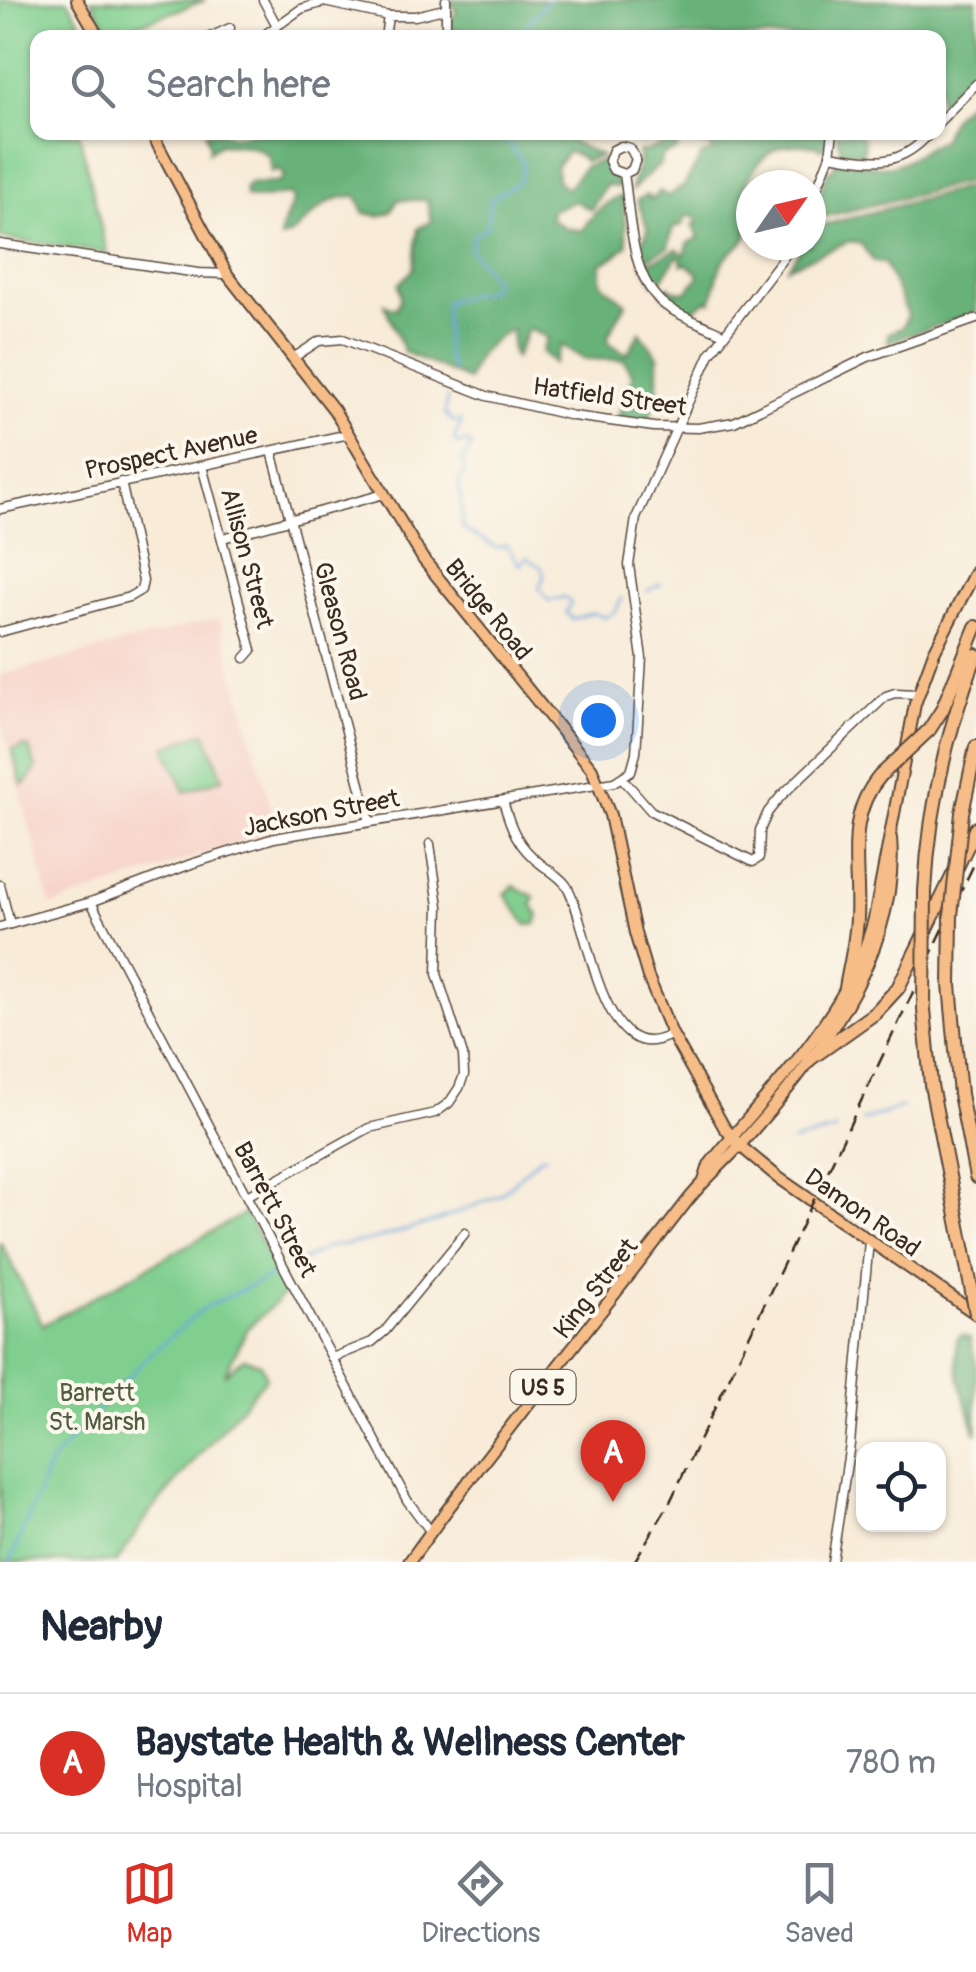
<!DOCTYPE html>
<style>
:root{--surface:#fff;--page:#f6f6f7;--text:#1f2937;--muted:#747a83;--line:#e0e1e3;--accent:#d93025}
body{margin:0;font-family:Pangolin,sans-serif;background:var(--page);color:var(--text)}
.controls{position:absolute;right:30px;bottom:30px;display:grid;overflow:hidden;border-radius:20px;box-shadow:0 2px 8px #0004}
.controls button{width:90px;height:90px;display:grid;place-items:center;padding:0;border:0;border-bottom:2px solid var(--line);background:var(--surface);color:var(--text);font:50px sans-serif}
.compass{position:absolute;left:736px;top:170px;width:90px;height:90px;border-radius:50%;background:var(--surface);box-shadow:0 2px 8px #0004;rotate:56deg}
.you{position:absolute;left:598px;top:720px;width:35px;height:35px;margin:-25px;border:8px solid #fff;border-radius:50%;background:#1a73e8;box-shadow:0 0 0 15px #1a73e833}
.badge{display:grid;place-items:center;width:65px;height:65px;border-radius:50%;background:var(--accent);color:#fff;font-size:32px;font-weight:700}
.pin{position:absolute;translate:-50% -82px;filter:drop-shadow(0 2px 5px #0008)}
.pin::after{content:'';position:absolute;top:52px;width:35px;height:30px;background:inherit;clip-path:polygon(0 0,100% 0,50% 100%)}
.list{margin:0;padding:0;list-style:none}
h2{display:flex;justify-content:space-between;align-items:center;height:130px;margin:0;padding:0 40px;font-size:42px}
h2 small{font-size:32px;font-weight:400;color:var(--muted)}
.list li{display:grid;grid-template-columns:65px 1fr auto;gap:30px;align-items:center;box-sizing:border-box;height:140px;padding:0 40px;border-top:2px solid var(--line)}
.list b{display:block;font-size:38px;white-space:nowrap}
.list p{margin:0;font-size:32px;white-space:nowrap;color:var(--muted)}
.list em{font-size:32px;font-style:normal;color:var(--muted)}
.icon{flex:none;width:55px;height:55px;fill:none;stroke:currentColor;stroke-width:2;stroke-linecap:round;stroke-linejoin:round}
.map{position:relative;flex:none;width:976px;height:1562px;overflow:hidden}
.search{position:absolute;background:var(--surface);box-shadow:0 2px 8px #0004;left:30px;right:30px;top:30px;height:110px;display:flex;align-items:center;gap:25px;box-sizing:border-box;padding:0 35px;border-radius:20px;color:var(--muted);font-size:38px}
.sheet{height:270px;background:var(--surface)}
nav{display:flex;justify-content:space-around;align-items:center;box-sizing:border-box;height:140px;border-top:2px solid var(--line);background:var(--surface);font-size:28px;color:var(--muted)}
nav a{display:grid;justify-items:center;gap:5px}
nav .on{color:var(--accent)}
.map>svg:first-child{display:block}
</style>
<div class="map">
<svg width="976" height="1562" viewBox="0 0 976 1562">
<rect width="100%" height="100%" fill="#fbf7ec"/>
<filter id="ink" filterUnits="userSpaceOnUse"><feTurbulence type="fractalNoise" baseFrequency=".01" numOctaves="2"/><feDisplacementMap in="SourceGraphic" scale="20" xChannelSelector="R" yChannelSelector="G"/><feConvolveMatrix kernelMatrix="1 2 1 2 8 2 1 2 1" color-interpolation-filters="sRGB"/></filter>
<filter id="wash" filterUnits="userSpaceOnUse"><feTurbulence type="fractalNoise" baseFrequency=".0048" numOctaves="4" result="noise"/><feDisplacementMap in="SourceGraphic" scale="40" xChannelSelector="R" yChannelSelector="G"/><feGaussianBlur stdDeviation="2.25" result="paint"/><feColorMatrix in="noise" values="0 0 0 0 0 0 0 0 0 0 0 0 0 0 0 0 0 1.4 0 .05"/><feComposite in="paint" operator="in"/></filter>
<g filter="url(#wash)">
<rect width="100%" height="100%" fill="#f8ebd8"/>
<path fill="#f7d1c8" d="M219 618 277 830 51 906 0 717V675Z"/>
<g fill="#80cf8f" stroke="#5e7c56" stroke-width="2.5">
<path d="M0 0H68L89 37 38 38V132L79 133 107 253 0 238Z"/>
<path d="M91 0H206L111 34Z"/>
<path d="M205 732 223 778 185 792 165 747Z"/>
<path d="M25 746 30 749 36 768 27 783 22 785 12 750Z"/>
<path d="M514 886 535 897 532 905 539 916 536 924 527 925 505 894Z"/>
<path d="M246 1213 287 1292 248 1328 224 1375 244 1358 261 1364 266 1378 151 1511 117 1562H0V1241L43 1325Z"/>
</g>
<g fill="#68b27a" stroke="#526e4c" stroke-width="2.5">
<path d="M451 0H976V72L950 89 939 115 938 38 473 37 457 29 450 30V21L457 11 450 4Z"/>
<path d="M976 93V180L811 220 828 171 834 169 835 162C853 159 872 169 891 166 911 162 923 147 941 141L952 118Z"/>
<path d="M206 132 226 133 231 136 261 132 560 133 568 140 601 156 584 161 578 155 567 152 556 167 557 180 566 189 585 166 605 160 606 172 613 175 622 188 606 185 591 210 575 201 551 210V219L566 228 582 231C589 218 607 199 623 196L627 245 614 257 601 263V283L626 303 608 336 609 343 627 354 640 332 658 356V393L649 420 618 416 633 375 624 360 584 359 561 345 554 364 542 352 547 337 528 329 515 358 512 352V329C489 341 476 354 468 380L404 352 384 304 396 309 401 298 399 284 413 270 418 228 431 222 427 200H398L391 212 379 216 364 213 357 196C317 194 308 231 280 239 281 225 290 213 293 198L289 194 256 199 246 197 245 188 249 184 280 182 284 176 278 169 271 172 269 157 259 149 247 146 220 144 208 152 210 147Z"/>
<path d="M672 133H831L829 143 820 149 817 145C805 146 789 143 777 148 761 155 748 176 744 192L751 201C747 215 751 222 748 233 743 247 728 251 722 263 717 271 716 290 711 302L707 300 691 312 662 294 668 286 675 291 686 292 698 278V273L687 264H681L682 259 677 256 661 281 654 284 644 265 677 249 685 255 688 243 699 238 692 225 697 224 696 219 690 215 685 218 682 225 673 228 668 247 643 261 640 246 648 230 637 200 647 195 652 200 660 191 667 196 684 186 702 155 712 152V147L678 134 677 150 663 155 659 166C648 173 642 181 632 190 631 176 643 167 638 152 655 150 663 148 672 133Z"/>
<path d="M836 133H859L864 140 863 154 841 151Z"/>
<path d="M976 185V313L888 342V333L902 328 908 315 884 263 874 262 861 244 850 241 788 267 803 245H811V238L818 239 819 226Z"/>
<path d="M962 1335 970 1338 976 1363V1434C967 1404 953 1371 957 1339Z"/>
</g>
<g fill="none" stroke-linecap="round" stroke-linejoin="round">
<g stroke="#6ba6db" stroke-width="2.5">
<path d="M516 38 548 0"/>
<path d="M452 371 446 352 445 302 491 289 494 281 470 249 473 236 487 227 490 199 520 181 523 163 499 132"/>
<path d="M447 397 445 414 452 421 461 422 454 440 458 445 467 442 472 446 462 461 465 474 459 481 463 529 497 548 506 545 520 565 526 557 542 568 544 577 539 588 549 601 564 597 571 603 566 612 572 619 594 613 605 618 616 611 622 598"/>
<path d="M647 591 661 584"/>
<path d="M862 1121 902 1107"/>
<path d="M792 1142 836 1130"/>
<path d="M291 1267 327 1247 369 1241 437 1221 500 1195 541 1156H546"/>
<path d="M10 1562 51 1462 146 1358 204 1308 278 1273"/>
</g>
</g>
</g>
<g filter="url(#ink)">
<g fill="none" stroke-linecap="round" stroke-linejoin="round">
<defs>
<g id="minor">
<path d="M263 0 276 24"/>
<path d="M446 0V38"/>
<path d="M208 38 230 28"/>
<path d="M260 38 301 9 324 2 388 16H415L444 9"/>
<path d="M385 38 388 16"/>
<path d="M938 123 976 84"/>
<path d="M830 155C873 162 899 169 931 132"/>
<path d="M624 174 613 170 609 161 613 150 621 146 630 148 636 159 632 170 624 174C631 216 629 278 666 306 683 318 705 325 723 334"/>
<path d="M811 204 830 155 833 132"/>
<path d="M0 244 198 273 227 274"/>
<path d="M293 358 319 341 343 339 487 396 573 416 654 427 698 428 734 422 868 357 976 319"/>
<path d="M272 451 370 822"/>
<path d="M202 466 252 650 245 658"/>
<path d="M0 509 349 434"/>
<path d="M223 538 384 494"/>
<path d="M0 632 129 597 141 590 143 581 121 482"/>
<path d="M623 779 651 811 753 862 759 858 760 830 768 812 781 796 886 696 895 693 918 694"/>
<path d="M503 801C511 829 518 847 542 865 550 871 560 877 566 885 589 919 600 1076 672 1034"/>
<path d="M0 885 10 924"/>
<path d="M91 902 407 1500 431 1532"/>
<path d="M0 927 91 902 191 864 274 838 614 782 631 771 636 753 642 658 629 565 636 518 710 354 793 245"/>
<path d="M247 1196 369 1128 435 1113 449 1103 459 1088 464 1075 463 1055 437 974 439 906 430 844"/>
<path d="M332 1358 372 1342 385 1331 465 1233"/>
<path d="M832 1562 850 1444 869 1241"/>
</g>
<g id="major">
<path d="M77 0 99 38"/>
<path d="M151 132 227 274 334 410 423 559 592 769 610 815 635 933 648 977 672 1034 724 1127 739 1145 779 1178 976 1314"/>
<path d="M704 1181 709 1165C770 1089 849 1016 874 919L915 704 934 652 976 570"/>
<path d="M409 1562C498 1438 595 1321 688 1200 704 1180 723 1164 740 1145 813 1063 901 956 891 838"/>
</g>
<g id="highway">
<path d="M929 730 942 710 976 627"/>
<path d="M962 813 976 747"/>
<path d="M925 891C929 810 947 730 976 655"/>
<path d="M950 985 960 1094 976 1177"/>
<path d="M846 988C850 964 856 942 857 918 860 867 844 818 880 776"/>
<path d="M924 1009 931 1085 971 1287"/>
<path d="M810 1059 875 1013 898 988 976 828"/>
</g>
</defs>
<use href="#minor" stroke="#57473a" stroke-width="11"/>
<use href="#major" stroke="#57473a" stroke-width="14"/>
<use href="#highway" stroke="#57473a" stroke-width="16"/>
<use href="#minor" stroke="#fff" stroke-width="8"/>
<use href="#major" stroke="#f7bd88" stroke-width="10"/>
<use href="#highway" stroke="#f7bd88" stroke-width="12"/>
<path stroke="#3b2a1e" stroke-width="2.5" stroke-dasharray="15 8" stroke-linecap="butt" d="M634 1562 669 1504 976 860"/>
<defs>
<g id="highway-bridge">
<path d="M880 776 929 730"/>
<path d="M950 985 951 916 962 813"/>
<path d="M924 1009 925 891"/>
<path d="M971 1287 976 1314"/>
</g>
</defs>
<use href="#highway-bridge" stroke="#57473a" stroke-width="16" stroke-linecap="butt"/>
<use href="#highway-bridge" stroke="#f7bd88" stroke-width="12"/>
</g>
</g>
<g text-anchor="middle" stroke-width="8" stroke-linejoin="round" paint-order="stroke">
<rect fill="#fbf7ec" stroke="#75685c" stroke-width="2.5" x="510.5" y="1370" width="65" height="34" rx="8"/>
<g font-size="22" font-weight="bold" fill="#3b2a1e">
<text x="543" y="1395">US 5</text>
</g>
<g font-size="25" fill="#3b2a1e" stroke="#fbf7ec">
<text transform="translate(610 396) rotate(8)" y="9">Hatfield Street</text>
<text transform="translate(171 452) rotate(-12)" y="9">Prospect Avenue</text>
<text transform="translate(248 558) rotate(75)" y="9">Allison Street</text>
<text transform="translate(489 609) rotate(51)" y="9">Bridge Road</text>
<text transform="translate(341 631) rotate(75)" y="9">Gleason Road</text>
<text transform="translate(321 812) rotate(-11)" y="9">Jackson Street</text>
<text transform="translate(276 1209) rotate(62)" y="9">Barrett Street</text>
<text transform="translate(863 1212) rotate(35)" y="9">Damon Road</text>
<text transform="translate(595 1288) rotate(-52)" y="9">King Street</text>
</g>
<g font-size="25" fill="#505c40" stroke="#fbf7ec">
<text x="97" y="1401">Barrett<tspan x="97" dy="29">St. Marsh</tspan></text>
</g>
</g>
</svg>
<div class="controls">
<button><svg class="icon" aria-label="locate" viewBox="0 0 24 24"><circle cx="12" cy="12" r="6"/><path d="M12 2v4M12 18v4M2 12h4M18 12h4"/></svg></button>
</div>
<svg class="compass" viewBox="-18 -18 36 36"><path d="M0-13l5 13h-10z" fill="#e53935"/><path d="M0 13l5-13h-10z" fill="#747a83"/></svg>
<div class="you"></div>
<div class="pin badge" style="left:613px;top:1502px">A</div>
<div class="search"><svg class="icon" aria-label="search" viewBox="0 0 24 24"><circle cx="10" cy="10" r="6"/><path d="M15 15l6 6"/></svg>Search here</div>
</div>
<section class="sheet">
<h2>Nearby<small></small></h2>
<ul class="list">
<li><span class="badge">A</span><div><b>Baystate Health &amp; Wellness Center</b><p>Hospital</p></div><em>780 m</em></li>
</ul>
</section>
<nav>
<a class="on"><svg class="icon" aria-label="map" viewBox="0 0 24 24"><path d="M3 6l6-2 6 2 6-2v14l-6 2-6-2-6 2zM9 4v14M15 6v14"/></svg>Map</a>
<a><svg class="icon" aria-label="directions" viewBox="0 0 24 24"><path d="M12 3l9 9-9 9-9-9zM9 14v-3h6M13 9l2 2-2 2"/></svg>Directions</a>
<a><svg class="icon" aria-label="saved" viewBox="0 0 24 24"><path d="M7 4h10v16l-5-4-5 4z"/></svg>Saved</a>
</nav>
